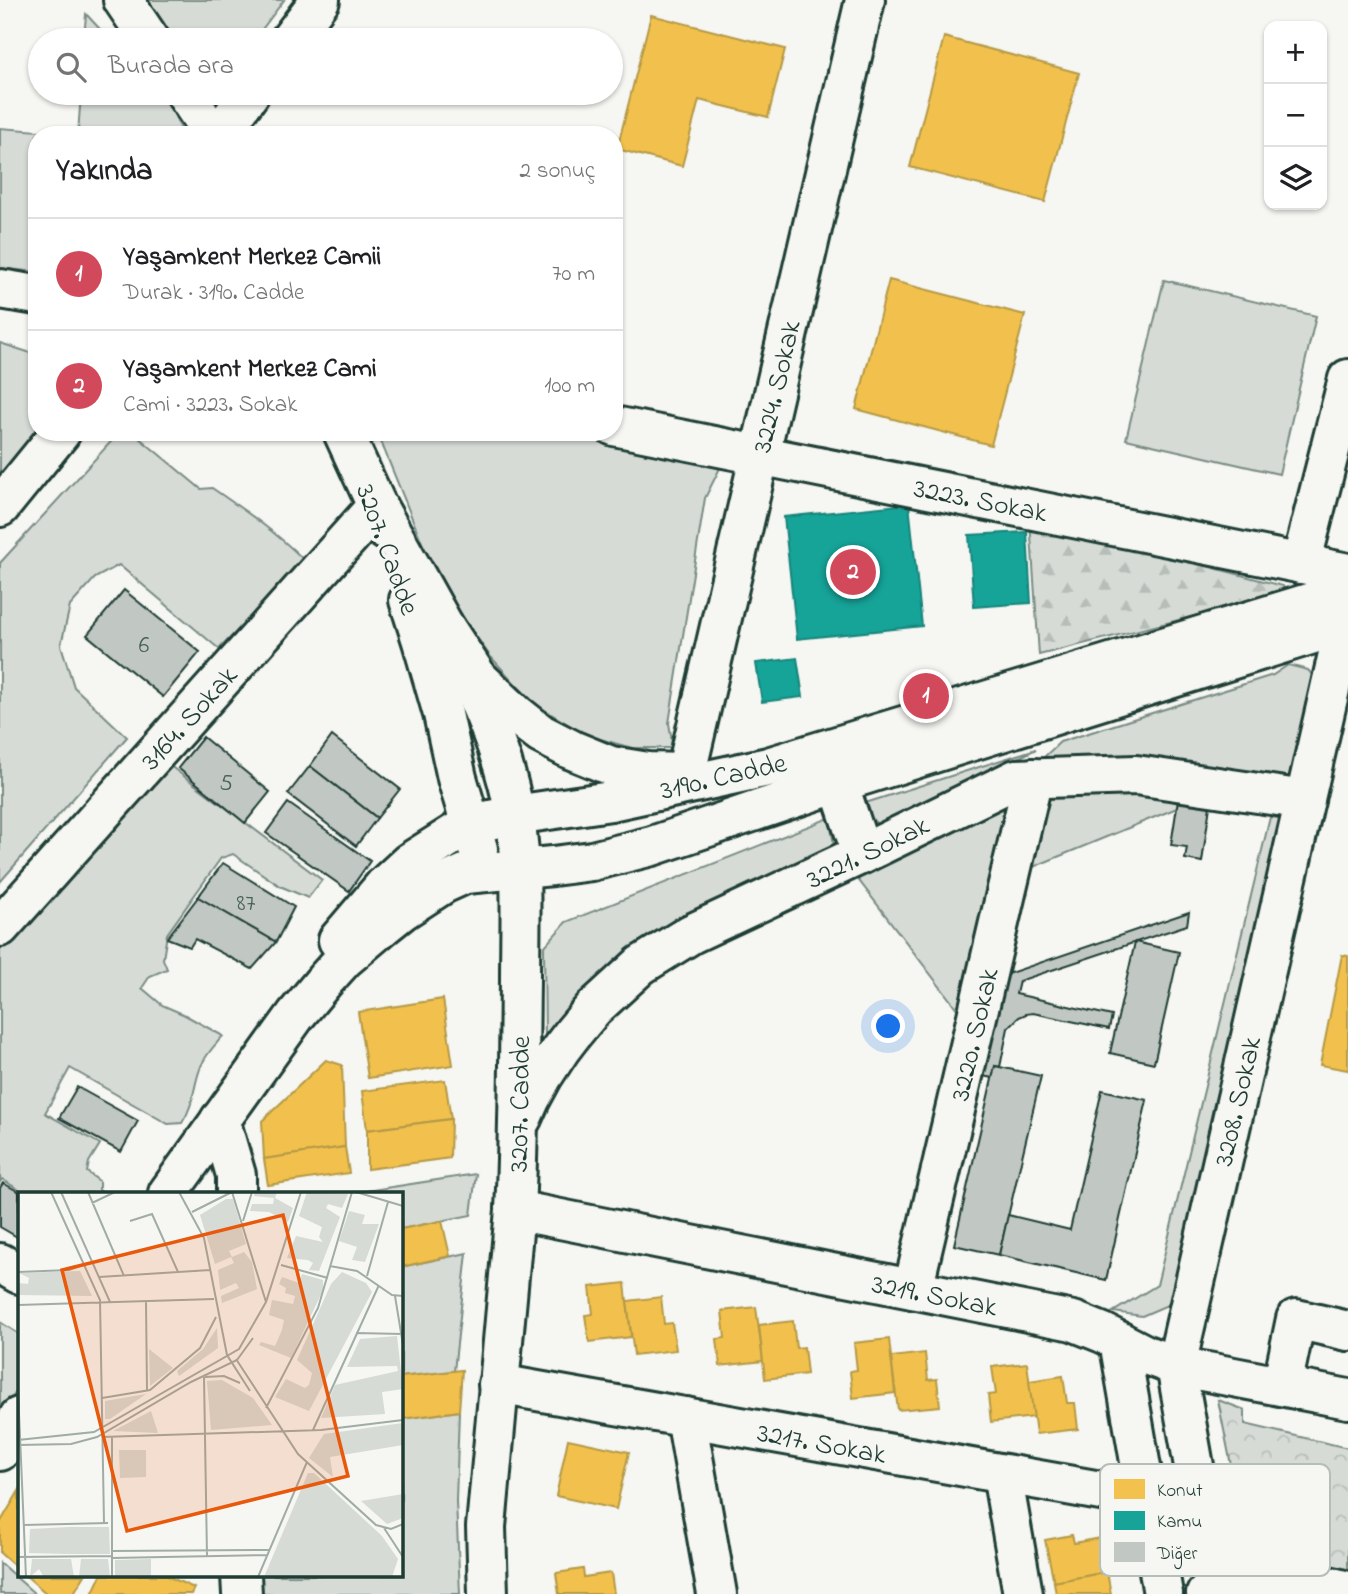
<!DOCTYPE html>
<html lang="tr">
<meta charset="utf-8">
<style>
:root{--surface:#fff;--page:#f6f6f6;--text:#202124;--muted:#757577;--line:#e0e0e0;--accent:#d1495b}
body{margin:0;font-family:"Indie Flower",sans-serif;background:var(--page);color:var(--text)}
.controls{position:absolute;right:21px;top:21px;display:grid;overflow:hidden;border-radius:14px;box-shadow:0 2px 5px #0004}
.controls button{width:63px;height:63px;display:grid;place-items:center;padding:0;border:0;border-bottom:2px solid var(--line);background:var(--surface);color:var(--text);font:35px sans-serif}
.you{position:absolute;left:889px;top:1027px;width:24px;height:24px;margin:-18px;border:5px solid #fff;border-radius:50%;background:#1a73e8;box-shadow:0 0 0 10px #1a73e833}
.badge{display:grid;place-items:center;width:46px;height:46px;border-radius:50%;background:var(--accent);color:#fff;font-size:23px;font-weight:700}
.pin{position:absolute;translate:-50% -50%;border:4px solid #fff;box-shadow:0 2px 7px #0006}
.list{margin:0;padding:0;list-style:none}
h2{display:flex;justify-content:space-between;align-items:center;height:91px;margin:0;padding:0 28px;font-size:30px}
h2 small{font-size:23px;font-weight:400;color:var(--muted)}
.list li{display:grid;grid-template-columns:46px 1fr auto;gap:21px;align-items:center;box-sizing:border-box;height:112px;padding:0 28px;border-top:2px solid var(--line)}
.list b{display:block;font-size:26px;white-space:nowrap}
.list p{margin:0;font-size:23px;white-space:nowrap;color:var(--muted)}
.list em{font-size:23px;font-style:normal;color:var(--muted)}
.icon{flex:none;width:38px;height:38px;fill:none;stroke:currentColor;stroke-width:2;stroke-linecap:round;stroke-linejoin:round}
.map{position:relative;flex:none;width:1348px;height:1594px;overflow:hidden}
.search{position:absolute;background:var(--surface);box-shadow:0 2px 5px #0004;left:28px;top:28px;width:595px;height:77px;display:flex;align-items:center;gap:18px;box-sizing:border-box;padding:0 24px;border-radius:38px;color:var(--muted);font-size:26px}
.panel{position:absolute;background:var(--surface);box-shadow:0 2px 5px #0004;left:28px;top:126px;width:595px;height:315px;border-radius:28px}
.map>svg:first-child{display:block}
</style>
<div class="map">
<svg width="1348" height="1594" viewBox="0 0 1348 1594">
<defs>
<pattern id="forest-firs" width="22" height="20" patternUnits="userSpaceOnUse" patternTransform="scale(1.75)"><rect width="22" height="20" fill="#d6dbd6"/><path d="M5 1l3.5 6h-7zM16 11l3.5 6h-7z" fill="#b7bdb8"/></pattern>
<pattern id="park-crowns" width="20" height="18" patternUnits="userSpaceOnUse" patternTransform="scale(1.75)"><rect width="20" height="18" fill="#d6dbd6"/><path d="M2 6a3 3 0 1 1 6 0M12 15a3 3 0 1 1 6 0" fill="none" stroke="#b7bdb8"/></pattern>
</defs>
<rect width="100%" height="100%" fill="#f6f6f2"/>
<filter id="ink" filterUnits="userSpaceOnUse"><feTurbulence type="fractalNoise" baseFrequency=".0143" numOctaves="2"/><feDisplacementMap in="SourceGraphic" scale="14" xChannelSelector="R" yChannelSelector="G"/><feConvolveMatrix kernelMatrix="1 2 1 2 8 2 1 2 1" color-interpolation-filters="sRGB"/></filter>
<g filter="url(#ink)">
<g fill="#d6dbd6" stroke="#7a8c85" stroke-width="2">
<path d="M148 0H284L254 40H175Z"/>
<path d="M86 14 110 40H84Z"/>
<path d="M81 93H158L169 104 184 135H123V132L109 130 108 135H37V272L0 268V128L78 134Z"/>
<path d="M1164 280 1316 316 1279 474 1126 439Z"/>
<path d="M0 343 37 355V432L0 474Z"/>
<path d="M125 432H132L201 489 212 488C244 510 276 532 304 560L289 578 219 649 119 565 95 578 70 606 61 645 74 687 127 737 0 882V563L117 435Z"/>
<path d="M377 432H575L723 462 705 498 669 723 673 748H632L586 735 533 703 490 656 438 582Z"/>
<path d="M1288 665 1308 670 1314 677 1292 782 1132 762 1043 758 1060 742 1273 675Z"/>
<path d="M1036 749 881 827 856 806Z"/>
<path d="M161 759 322 880 308 898 280 886 233 854 221 858 167 934 163 959 167 969 150 976 142 988 162 1005 185 1015 223 1036C214 1046 204 1057 200 1069 193 1088 194 1105 182 1123L168 1124 70 1068 45 1113 100 1144 89 1162 87 1172 99 1181V1190L104 1193H24L2 1179 0 1182V950L55 882Z"/>
<path d="M1119 788 1178 800 1177 808 1021 872 1044 792Z"/>
<path d="M1012 798 964 1018 854 874Z"/>
<path d="M1270 817 1285 819 1172 1303 1142 1316 1113 1312 1157 1285Z"/>
<path d="M829 818 835 849 595 984 545 1037 544 947 566 922Z"/>
<path d="M476 1174 471 1215 401 1229V1193H353Z"/>
<path d="M467 1253 454 1371 401 1377V1267Z"/>
<path d="M0 1322 19 1334V1386L0 1420Z"/>
<path d="M459 1411 456 1501 460 1594H257L256 1575H401V1419Z"/>
<path d="M0 1563 35 1594H0Z"/>
</g>
<path fill="url(#forest-firs)" stroke="#7a8c85" stroke-width="2" d="M1030 520 1283 586 1286 593 1039 655Z"/>
<path fill="url(#park-crowns)" stroke="#7a8c85" stroke-width="2" d="M1218 1400 1245 1410V1424L1348 1448V1585L1251 1565Z"/>
<g fill="#f2c14e" stroke="#b39946" stroke-width="2">
<path d="M651 15 785 49 768 117 699 100 682 166 617 149Z"/>
<path d="M944 37 1079 73 1045 202 910 167Z"/>
<path d="M889 280 1025 315 991 445 856 409Z"/>
<path d="M1342 955 1348 956V1070L1320 1065Z"/>
<path d="M443 999 453 1065 368 1078 358 1012Z"/>
<path d="M326 1060 342 1065 345 1147 264 1159 262 1121Z"/>
<path d="M445 1080 451 1119 367 1130 362 1091Z"/>
<path d="M451 1119 450 1158 367 1169V1130Z"/>
<path d="M345 1147 349 1173 268 1185 264 1159Z"/>
<path d="M442 1221 450 1256 401 1267V1229Z"/>
<path d="M625 1283 631 1337 589 1342 585 1315 593 1314 590 1287Z"/>
<path d="M661 1297 664 1324 672 1323 676 1350 634 1355 627 1301Z"/>
<path d="M756 1307 763 1361 720 1366 717 1339 725 1338 722 1311Z"/>
<path d="M793 1321 796 1348 804 1347 807 1374 765 1379 759 1325Z"/>
<path d="M889 1339 895 1393 853 1398 850 1371 857 1370 854 1343Z"/>
<path d="M925 1353 928 1380 937 1379 940 1406 898 1410 891 1357Z"/>
<path d="M1027 1363 1034 1417 991 1422 988 1395 996 1394 992 1367Z"/>
<path d="M462 1370 459 1411 401 1419V1377Z"/>
<path d="M1063 1376 1067 1403H1075L1078 1429 1036 1434 1029 1381Z"/>
<path d="M568 1439 629 1452 616 1509 556 1496Z"/>
<path d="M19 1491V1570L0 1553V1523Z"/>
<path d="M1072 1535 1074 1543 1100 1538 1107 1572 1054 1582 1045 1540Z"/>
<path d="M583 1569 584 1577 611 1573 614 1594H559L556 1573Z"/>
<path d="M1107 1572 1111 1594H1056L1054 1582Z"/>
<path d="M25 1575H85L73 1594H47Z"/>
<path d="M101 1575H165L194 1588 191 1594H92Z"/>
</g>
<g fill="#17a398" stroke="#19847a" stroke-width="2">
<path d="M909 504 922 626 797 639 784 517Z"/>
<path d="M1027 532 1031 603 974 607 969 535Z"/>
<path d="M797 658 803 697 762 702 756 663Z"/>
</g>
<g fill="#c1c8c3" stroke="#1f3d34" stroke-width="2">
<path d="M124 590 200 652 163 697 87 635Z"/>
<path d="M332 736 400 789 377 818 310 766Z"/>
<path d="M203 737 270 792 245 823 178 768Z"/>
<path d="M310 766 377 818 356 846 288 794Z"/>
<path d="M1178 800 1210 806 1202 862 1185 859 1187 847 1171 845Z"/>
<path d="M288 803 370 861 349 891 266 833Z"/>
<path d="M223 863 294 907 276 942 198 897Z"/>
<path d="M198 897 276 942 252 969 195 939 190 947 167 938Z"/>
<path d="M1189 912 1187 925 1019 981 1016 994 1112 1016 1109 1029 1033 1013 1026 1014 1019 1017 1008 1028 1000 1067 995 1066 993 1078 982 1076 996 992 1010 973Z"/>
<path d="M1135 942 1179 952 1154 1063 1110 1053Z"/>
<path d="M995 1066 1041 1076 999 1255 954 1245Z"/>
<path d="M77 1087 138 1121 121 1152 59 1118Z"/>
<path d="M1102 1090 1147 1100 1106 1280 999 1255 1008 1215 1070 1230Z"/>
<path d="M3 1183 21 1193H19V1238L0 1227V1188Z"/>
</g>
<g fill="none" stroke-linecap="round" stroke-linejoin="round">
<defs>
<g id="minor">
<path d="M123 0 150 40"/>
<path d="M290 40 320 0"/>
<path d="M185 93 213 135"/>
<path d="M219 135 250 93"/>
<path d="M0 289 37 295"/>
<path d="M614 426 1348 573"/>
<path d="M343 432 377 506 385 530"/>
<path d="M377 506 444 626 478 678 517 715 541 734 572 750 611 766 648 772 685 773"/>
<path d="M0 507 61 432"/>
<path d="M1301 564 1348 379"/>
<path d="M409 600 422 641 443 714 457 778 478 849"/>
<path d="M444 626C473 687 504 749 515 816 523 870 520 926 520 981 519 1057 519 1134 515 1210L486 1527 488 1594"/>
<path d="M686 773 865 0"/>
<path d="M838 783 862 854"/>
<path d="M0 927 377 506"/>
<path d="M338 940 384 886 410 862 470 824 514 815 611 801 768 767 1348 591"/>
<path d="M522 1118 530 1100 543 1076 560 1050 573 1033 593 1009 641 965 691 934 862 854 1016 779 1136 775 1305 800"/>
<path d="M220 1120 236 1175V1193"/>
<path d="M168 1193 296 1015 325 980 344 959 383 926 403 910 443 884 465 874 553 866 592 861 652 846 838 783 1348 623"/>
<path d="M515 1210 1073 1321 1103 1333 1146 1355 1176 1366 1348 1399"/>
<path d="M0 1263 19 1274"/>
<path d="M913 1289 1033 778"/>
<path d="M1119 1341 1163 1594"/>
<path d="M498 1384 1146 1499"/>
<path d="M1282 1386 1296 1319 1348 1331"/>
<path d="M686 1417 717 1594"/>
<path d="M0 1451 19 1417"/>
<path d="M1002 1474 1023 1594"/>
<path d="M241 1575 242 1594"/>
<path d="M1206 1594C1236 1587 1268 1578 1299 1581 1315 1582 1332 1587 1348 1591"/>
<path d="M1217 1594 1176 1366 1348 610"/>
</g>
</defs>
<use href="#minor" stroke="#1f3d34" stroke-width="44"/>
<use href="#minor" stroke="#f6f6f2" stroke-width="38"/>
</g>
</g>
<g text-anchor="middle" stroke-width="7" stroke-linejoin="round" paint-order="stroke">
<g font-size="24" fill="#486058">
<text x="144" y="652">6</text>
<text x="226" y="790">5</text>
<text x="246" y="910">87</text>
</g>
<g font-size="28" fill="#1f3d34" stroke="#f6f6f2">
<text transform="translate(775 386) rotate(-77)" y="10">3224. Sokak</text>
<text transform="translate(981 499) rotate(11)" y="10">3223. Sokak</text>
<text transform="translate(389 549) rotate(70)" y="10">3207. Cadde</text>
<text transform="translate(188 717) rotate(-48)" y="10">3164. Sokak</text>
<text transform="translate(723 775) rotate(-13)" y="10">3190. Cadde</text>
<text transform="translate(867 851) rotate(-26)" y="10">3221. Sokak</text>
<text transform="translate(973 1034) rotate(-77)" y="10">3220. Sokak</text>
<text transform="translate(1236 1101) rotate(-77)" y="10">3208. Sokak</text>
<text transform="translate(518 1104) rotate(-89)" y="10">3207. Cadde</text>
<text transform="translate(935 1294) rotate(11)" y="10">3219. Sokak</text>
<text transform="translate(822 1442) rotate(10)" y="10">3217. Sokak</text>
</g>
</g>
<g transform="translate(18 1192)">
<rect width="385" height="385" fill="#f6f6f2"/>
<path d="M237 0H259L257 6 275 16 270 30 251 20 232 19 234 12H255L256 6 236 4ZM289 0 330 2 324 16 310 12 308 16 322 25 301 79 291 78 295 71 290 68 269 66 278 44 305 50 301 45 304 35 281 24ZM208 7H215L228 52 211 59 214 65 226 60 234 70 239 97 204 111 203 104 221 96 218 91 202 98 200 78 216 71 213 65 197 72 182 23ZM331 19 347 23 344 32H361L347 70 334 68 339 55 321 49ZM324 80 348 91 354 100 291 219 257 205 268 187 287 196 291 193 294 181 279 168 313 92ZM284 82 305 88V98L273 166 241 153 243 150 257 154 264 138 266 128 251 123 254 108 275 112 277 104 267 101 268 96 261 92 264 85 281 91ZM199 136 200 156 161 184 159 179 185 157ZM379 144 385 197 364 200 367 222 303 226 317 193 380 179 379 174 329 175 342 147ZM131 157 155 176 132 194ZM204 188 235 206 254 233 193 238 189 189ZM128 202 92 227H87V209ZM385 231V253L312 265 315 285 291 266 306 242ZM101 258H128V285L102 286ZM290 281H296L364 344 380 367 374 385H246ZM385 302V326L369 332 343 309ZM52 335V362L11 361 12 337ZM14 367H53L56 385H26L21 377 12 385ZM133 367V385H97V368Z" fill="#d6dbd6"/>
<path d="M133 219 140 241 95 239Z" fill="#d6dbd6"/>
<path d="M62 79 74 104 1 103 0 107 1 91 10 92 11 86 1 81ZM52 335H91L92 362H52ZM63 367H90L92 385H61Z" fill="#d6dbd6"/>
<path fill="none" stroke="#a0aca6" stroke-width="2" d="M33 0 82 108 86 331M43 0 92 110M70 0 106 84M161 0 186 46 209 163 232 199M214 0 248 110M338 0 385 14M74 11 97 0M174 20 214 0M112 29 134 22 160 80M225 29 234 0M263 73 310 86M312 74 339 79 374 103 385 104M0 80 51 78 68 72M349 84 370 10M81 85 192 78M377 104 385 153M128 110 129 199M0 113 196 107M338 141 385 142M218 167 280 262 358 333 373 337 385 332M186 185 189 364M187 185 206 184 222 191M0 197 8 385M84 206 132 198 182 156 198 125M248 216 300 116 334 0M295 238 361 93M84 245 303 238 385 228M94 245V385M0 248 76 240 221 157 248 110 283 0M0 253 53 252 79 245 173 190 219 168 235 146M6 333 90 331M366 336 385 365M94 359 252 358M0 365 94 364M94 366 250 363M240 385 289 270"/>
<path fill="#e8590c" fill-opacity="0.15" stroke="#e8590c" stroke-width="3.5" d="M265 23 330 284 109 339 44 78Z"/>
<rect width="385" height="385" fill="none" stroke="#1f3d34" stroke-width="3.5"/>
</g>
<rect x="1100" y="1464" width="230" height="112" rx="10" fill="#f6f6f2" stroke="#b6beb9" stroke-width="2"/>
<rect x="1114" y="1479" width="31" height="20" fill="#f2c14e"/>
<rect x="1114" y="1511" width="31" height="19" fill="#17a398"/>
<rect x="1114" y="1542" width="31" height="20" fill="#c1c8c3"/>
<g font-size="19" fill="#1f3d34">
<text x="1157" y="1496">Konut</text>
<text x="1157" y="1527">Kamu</text>
<text x="1157" y="1559">Diğer</text>
</g>
</svg>
<div class="controls">
<button>+</button>
<button>−</button>
<button><svg class="icon" aria-label="layers" viewBox="0 0 24 24"><path d="M12 4l9 5-9 5-9-5zM3 14l9 5 9-5"/></svg></button>
</div>
<div class="you"></div>
<div class="pin badge" style="left:926px;top:696px">1</div>
<div class="pin badge" style="left:853px;top:572px">2</div>
<div class="search"><svg class="icon" aria-label="search" viewBox="0 0 24 24"><circle cx="10" cy="10" r="6"/><path d="M15 15l6 6"/></svg>Burada ara</div>
<section class="panel">
<h2>Yakında<small>2 sonuç</small></h2>
<ul class="list">
<li><span class="badge">1</span><div><b>Yaşamkent Merkez Camii</b><p>Durak · 3190. Cadde</p></div><em>70 m</em></li>
<li><span class="badge">2</span><div><b>Yaşamkent Merkez Cami</b><p>Cami · 3223. Sokak</p></div><em>100 m</em></li>
</ul>
</section>
</div>
